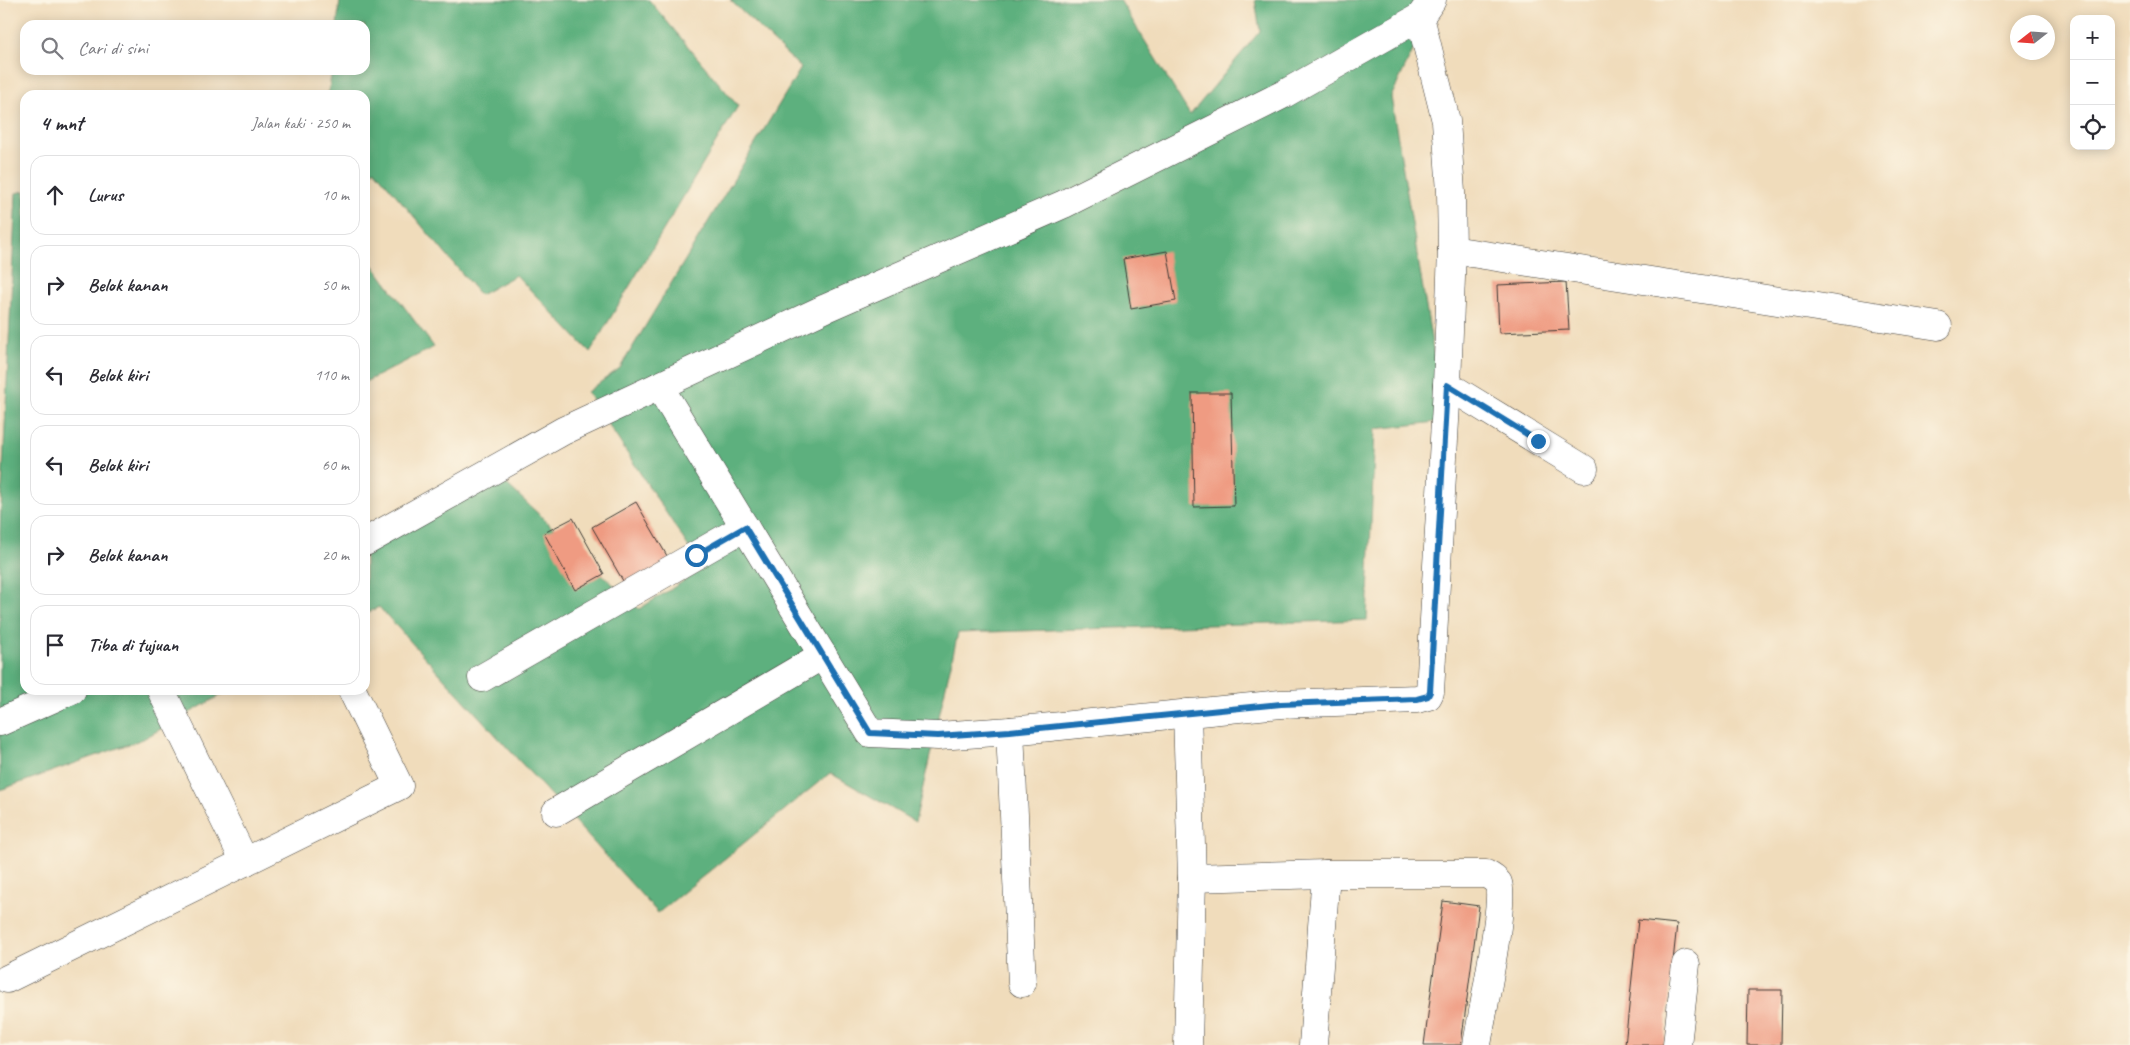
<!DOCTYPE html>
<html lang="id">
<meta charset="utf-8">
<style>
:root{--surface:#fff;--page:#f2f2f3;--text:#2b2b33;--muted:#7c7c81;--line:#e1e1e2}
body{margin:0;font-family:Caveat,sans-serif;background:var(--page);color:var(--text)}
.controls{position:absolute;right:15px;top:15px;display:grid;overflow:hidden;border-radius:10px;box-shadow:0 2px 12px #0003}
.controls button{width:45px;height:45px;display:grid;place-items:center;padding:0;border:0;border-bottom:1px solid var(--line);background:var(--surface);color:var(--text);font:25px sans-serif}
.compass{position:absolute;left:2010px;top:15px;width:45px;height:45px;border-radius:50%;background:var(--surface);box-shadow:0 2px 12px #0003;rotate:253deg}
.stop{position:absolute;width:15px;height:15px;margin:-11px;border:4px solid #1f6fb2;border-radius:50%;background:#fff}
.stop.end{background:#1f6fb2;border-color:#fff;box-shadow:0 1px 5px #0008}
.list{margin:0;padding:0;list-style:none}
h2{display:flex;justify-content:space-between;align-items:center;height:65px;margin:0;padding:0 20px;font-size:21px}
h2 small{font-size:16px;font-weight:400;color:var(--muted)}
.list li{display:grid;grid-template-columns:32px 1fr auto;gap:15px;align-items:center;box-sizing:border-box;height:80px;margin:0 10px 10px;padding:0 10px;border:1px solid var(--line);border-radius:15px}
.list b{display:block;font-size:19px;white-space:nowrap}
.list em{font-size:16px;font-style:normal;color:var(--muted)}
.icon{flex:none;width:28px;height:28px;fill:none;stroke:currentColor;stroke-width:2;stroke-linecap:round;stroke-linejoin:round}
.map{position:relative;flex:none;width:2130px;height:1045px;overflow:hidden}
.search{position:absolute;background:var(--surface);box-shadow:0 2px 12px #0003;left:20px;top:20px;width:350px;height:55px;display:flex;align-items:center;gap:12px;box-sizing:border-box;padding:0 18px;border-radius:15px;color:var(--muted);font-size:19px}
.panel{position:absolute;background:var(--surface);box-shadow:0 2px 12px #0003;left:20px;top:90px;width:350px;height:605px;border-radius:15px}
.map>svg:first-child{display:block}
</style>
<div class="map">
<svg width="2130" height="1045" viewBox="0 0 2130 1045">
<rect width="100%" height="100%" fill="#fcf5e5"/>
<filter id="ink" filterUnits="userSpaceOnUse"><feTurbulence type="fractalNoise" baseFrequency=".02" numOctaves="2"/><feDisplacementMap in="SourceGraphic" scale="10" xChannelSelector="R" yChannelSelector="G"/><feConvolveMatrix kernelMatrix="1 2 1 2 8 2 1 2 1" color-interpolation-filters="sRGB"/></filter>
<filter id="wash" filterUnits="userSpaceOnUse"><feTurbulence type="fractalNoise" baseFrequency=".0096" numOctaves="4" result="noise"/><feDisplacementMap in="SourceGraphic" scale="20" xChannelSelector="R" yChannelSelector="G"/><feGaussianBlur stdDeviation="1.12" result="paint"/><feColorMatrix in="noise" values="0 0 0 0 0 0 0 0 0 0 0 0 0 0 0 0 0 1.4 0 .05"/><feComposite in="paint" operator="in"/></filter>
<g filter="url(#wash)">
<rect width="100%" height="100%" fill="#f0dcbb"/>
<g fill="#5db07e" stroke="#3c664d">
<path d="M340 0H649L738 106 590 352 516 275 480 295 374 169 365 180V95H328L332 70H365V25H337Z"/>
<path d="M730 0H1120L1190 115 1260 31 1255 0H1437L1391 97 1445 421 1375 429 1367 620 958 633 915 822 830 773 658 913 379 607 365 614V547L493 471 639 609 703 569 587 392 620 368 801 68Z"/>
<path d="M25 191V690H230L143 739 0 790V531L16 193Z"/>
<path d="M365 254 434 347 365 382Z"/>
</g>
<g id="blocks">
<g fill="#ef9b82">
<path d="M1167 251 1176 301 1131 309 1123 259Z"/>
<path d="M1566 282 1569 330 1499 333 1497 285Z"/>
<path d="M1192 393H1231L1234 506 1194 507Z"/>
<path d="M636 502 674 568 630 593 592 527Z"/>
<path d="M573 518 604 574 575 590 544 533Z"/>
<path d="M1443 901 1479 906 1461 1045H1424Z"/>
<path d="M1638 920 1677 924 1664 1045H1625Z"/>
<path d="M1748 990H1782L1781 1045H1747Z"/>
</g>
</g>
</g>
<g filter="url(#ink)">
<use href="#blocks" fill-opacity="0" stroke="#3c3934" stroke-width="1"/>
<g fill="none" stroke-linecap="round" stroke-linejoin="round">
<defs>
<g id="minor">
<path d="M1452 250 1938 326"/>
<path d="M1447 385 1584 469"/>
<path d="M659 386 870 733 938 736 1010 731 1281 704 1417 699 1428 696 1430 692 1447 385 1452 250 1451 192 1446 121 1420 17"/>
<path d="M365 542 563 431 826 308 1064 204 1284 94 1420 17 1432 0"/>
<path d="M482 678 745 527"/>
<path d="M161 690 245 862"/>
<path d="M1187 713 1192 878 1188 1045"/>
<path d="M0 722 72 690"/>
<path d="M1010 731 1022 983"/>
<path d="M556 812 823 655"/>
<path d="M1192 878 1326 874H1486C1490 876 1495 879 1498 883 1506 900 1481 1019 1477 1045"/>
<path d="M7 979 399 786 352 690"/>
<path d="M1313 1045 1326 874"/>
<path d="M1677 1045 1686 964"/>
</g>
</defs>
<use href="#minor" stroke="#3c3934" stroke-width="29"/>
<use href="#minor" stroke="#fff" stroke-width="28"/>
</g>
</g>
<g fill="none" stroke-linecap="round" stroke-linejoin="round" filter="url(#ink)">
<path stroke="#1f6fb2" stroke-width="6" d="M696 555 745 527 870 733 938 736 1010 731 1281 704 1417 699 1428 696 1430 692 1447 385 1538 441"/>
</g>
</svg>
<div class="controls">
<button>+</button>
<button>−</button>
<button><svg class="icon" aria-label="locate" viewBox="0 0 24 24"><circle cx="12" cy="12" r="6"/><path d="M12 2v4M12 18v4M2 12h4M18 12h4"/></svg></button>
</div>
<svg class="compass" viewBox="-18 -18 36 36"><path d="M0-13l5 13h-10z" fill="#e53935"/><path d="M0 13l5-13h-10z" fill="#7c7c81"/></svg>
<div class="stop" style="left:696px;top:555px"></div>
<div class="stop end" style="left:1538px;top:441px"></div>
<div class="search"><svg class="icon" aria-label="search" viewBox="0 0 24 24"><circle cx="10" cy="10" r="6"/><path d="M15 15l6 6"/></svg>Cari di sini</div>
<section class="panel">
<h2>4 mnt<small>Jalan kaki · 250 m</small></h2>
<ul class="list">
<li><svg class="icon" aria-label="ahead" viewBox="0 0 24 24"><path d="M12 20V5M6 11l6-6 6 6"/></svg><div><b>Lurus</b></div><em>10 m</em></li>
<li><svg class="icon" aria-label="right" viewBox="0 0 24 24"><path d="M7 20v-9h11M14 6l5 5-5 5"/></svg><div><b>Belok kanan</b></div><em>50 m</em></li>
<li><svg class="icon" aria-label="left" viewBox="0 0 24 24"><path d="M17 20v-9H6M10 6l-5 5 5 5"/></svg><div><b>Belok kiri</b></div><em>110 m</em></li>
<li><svg class="icon" aria-label="left" viewBox="0 0 24 24"><path d="M17 20v-9H6M10 6l-5 5 5 5"/></svg><div><b>Belok kiri</b></div><em>60 m</em></li>
<li><svg class="icon" aria-label="right" viewBox="0 0 24 24"><path d="M7 20v-9h11M14 6l5 5-5 5"/></svg><div><b>Belok kanan</b></div><em>20 m</em></li>
<li><svg class="icon" aria-label="arrive" viewBox="0 0 24 24"><path d="M6 21V4h12l-3 4 3 4H6"/></svg><div><b>Tiba di tujuan</b></div></li>
</ul>
</section>
</div>
